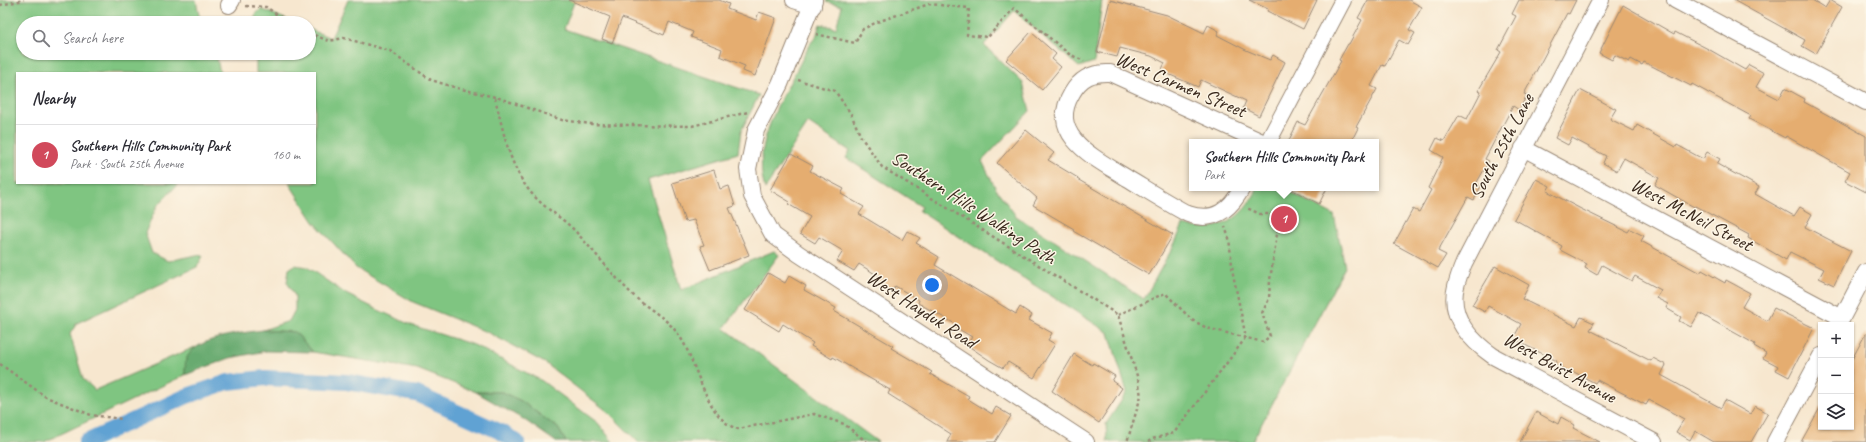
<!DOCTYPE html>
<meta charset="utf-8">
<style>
:root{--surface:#fff;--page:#f2f2f3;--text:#2b2b33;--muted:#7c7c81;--line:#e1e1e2;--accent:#d1495b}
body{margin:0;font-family:Caveat,sans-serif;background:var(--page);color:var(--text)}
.controls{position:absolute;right:12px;bottom:12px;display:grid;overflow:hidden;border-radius:0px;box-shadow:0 1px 3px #0004}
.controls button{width:36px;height:36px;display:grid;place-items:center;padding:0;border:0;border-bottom:1px solid var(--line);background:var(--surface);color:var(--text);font:20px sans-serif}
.you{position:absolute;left:932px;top:285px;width:14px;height:14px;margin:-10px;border:3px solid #fff;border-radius:50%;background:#1a73e8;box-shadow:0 0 0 6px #1a73e833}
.badge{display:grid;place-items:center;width:26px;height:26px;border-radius:50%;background:var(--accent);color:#fff;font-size:13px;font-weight:700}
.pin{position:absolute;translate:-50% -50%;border:2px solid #fff;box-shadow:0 1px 4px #0006}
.popup{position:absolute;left:1189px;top:139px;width:190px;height:52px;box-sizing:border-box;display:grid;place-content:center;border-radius:0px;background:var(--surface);filter:drop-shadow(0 1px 3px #0005);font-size:13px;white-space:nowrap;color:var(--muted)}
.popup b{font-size:15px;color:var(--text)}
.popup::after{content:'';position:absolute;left:50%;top:100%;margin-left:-8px;border:8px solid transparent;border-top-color:var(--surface)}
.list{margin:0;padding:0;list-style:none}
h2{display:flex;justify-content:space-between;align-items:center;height:52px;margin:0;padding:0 16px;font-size:17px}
h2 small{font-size:13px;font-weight:400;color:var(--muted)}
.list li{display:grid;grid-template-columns:26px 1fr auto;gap:12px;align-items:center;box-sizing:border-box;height:60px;padding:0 16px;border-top:1px solid var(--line)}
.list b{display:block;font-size:15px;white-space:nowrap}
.list p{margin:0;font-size:13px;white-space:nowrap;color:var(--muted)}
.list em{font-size:13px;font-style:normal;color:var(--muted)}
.icon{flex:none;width:22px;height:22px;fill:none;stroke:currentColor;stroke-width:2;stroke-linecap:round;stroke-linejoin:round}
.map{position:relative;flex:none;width:1866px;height:442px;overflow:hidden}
.search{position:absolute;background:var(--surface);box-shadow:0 1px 3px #0004;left:16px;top:16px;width:300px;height:44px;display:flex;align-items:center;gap:10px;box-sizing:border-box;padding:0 14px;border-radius:22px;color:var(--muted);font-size:15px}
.panel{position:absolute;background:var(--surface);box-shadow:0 1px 3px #0004;left:16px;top:72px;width:300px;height:112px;border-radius:0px}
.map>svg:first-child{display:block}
</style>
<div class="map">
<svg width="1866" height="442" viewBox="0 0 1866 442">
<rect width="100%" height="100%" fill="#fcf5e5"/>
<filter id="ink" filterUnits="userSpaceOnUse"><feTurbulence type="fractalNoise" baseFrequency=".025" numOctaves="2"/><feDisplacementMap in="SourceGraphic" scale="8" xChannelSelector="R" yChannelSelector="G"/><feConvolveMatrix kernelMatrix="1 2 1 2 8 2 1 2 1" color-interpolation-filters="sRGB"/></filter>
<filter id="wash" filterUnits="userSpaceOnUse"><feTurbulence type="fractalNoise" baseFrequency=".012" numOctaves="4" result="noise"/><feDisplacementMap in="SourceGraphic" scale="16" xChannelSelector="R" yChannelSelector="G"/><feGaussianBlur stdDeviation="0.9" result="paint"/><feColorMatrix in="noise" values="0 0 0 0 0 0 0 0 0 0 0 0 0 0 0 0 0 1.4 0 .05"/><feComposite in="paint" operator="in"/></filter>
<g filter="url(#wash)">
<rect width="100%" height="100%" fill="#f7e7cf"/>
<g fill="#7fc581" stroke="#5d7850">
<path d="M0 0H196L199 15 207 23H23V53H216L220 73H17V183H179L157 206 145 233 152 253 168 261 196 255 203 256 197 267 77 323 70 334 83 379 95 390 195 347 186 360 185 375 44 442H0Z"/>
<path d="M348 0H575L564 29 759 95 741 131 738 153 648 180 681 290 774 251 779 255 724 328 878 442H638L607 411 545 363 489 333 413 302 356 268 314 222 289 183H315V73H256V53H309V29L331 38Z"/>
<path d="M827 0H1102L1094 62 1079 67 1014 11 984 45 1023 83 1030 111 982 161 996 189 1016 216 1144 299 1173 247 1183 225C1219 234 1242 220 1258 188H1282L1334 215 1345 267 1252 442H1111L1107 441 1106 424 1127 392 1109 333 919 211 922 207 846 158 850 151 808 123 765 189C749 139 790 88 809 45L816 37 820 24 836 28 842 6 826 2Z"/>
<path d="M261 9 295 23H255V15Z"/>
<path d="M295 265 307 267 346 294 376 309 411 325 474 345 542 381 598 423 613 442H566L558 428 521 401 502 392H476L417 369 313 352 295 332 263 330 289 321 295 310V296L287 282 289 269Z"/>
</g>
<g fill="#67aa6f" stroke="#516a46">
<path d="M263 330 295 332 313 352 266 351 230 358 185 375C185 371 185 364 186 360 193 337 243 333 263 330Z"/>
<path d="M476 392H502L521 401 558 428 566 442H556L526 421Z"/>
</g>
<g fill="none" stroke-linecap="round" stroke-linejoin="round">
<path stroke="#60a2d3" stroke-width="16" d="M86 442 187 396 228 382 265 378 347 382 417 394 501 432 517 442"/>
</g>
<g id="blocks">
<g fill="#e5ad70">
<path d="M569 0H719L729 4 727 9 756 20 759 12 776 18 755 76 743 71 745 66 720 56 722 49 691 37 693 32 669 22 664 35 622 18 612 43 602 39 610 17Z"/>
<path d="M1110 0 1167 15 1204 33 1208 25 1219 31 1217 35 1246 50 1270 60 1273 55 1285 62 1259 116 1243 108 1246 101 1201 80 1198 87 1161 71 1165 63 1151 56 1120 48 1117 57 1097 52Z"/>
<path d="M1249 0H1317L1303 29 1267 11 1268 9Z"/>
<path d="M1368 0H1409L1422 7 1409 30 1415 33 1408 45 1399 40 1385 66 1382 65 1371 86 1377 89 1356 127 1358 128 1351 142H1288L1298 122 1305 125 1341 61 1339 60 1348 44H1349L1362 20 1358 18Z"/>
<path d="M1519 0H1576L1569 14 1567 13 1524 94 1527 95 1519 110 1513 106 1497 136 1485 159 1489 161 1476 184 1481 186 1474 200 1468 197 1438 251 1446 255 1438 268 1394 244 1413 209 1419 212 1431 190 1428 188 1443 157 1431 150 1437 138 1444 141 1459 115 1467 119 1481 92 1478 91 1501 52 1498 50 1516 16 1512 14Z"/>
<path d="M1733 0H1812L1825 8 1830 0 1842 7 1816 54 1802 46 1805 40Z"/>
<path d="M1623 5 1674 34 1675 32 1710 50 1745 70 1749 65 1764 73 1756 87 1779 99 1785 88 1805 99 1804 102 1866 136V192L1845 181 1850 172 1786 136 1785 138 1749 119 1751 116 1692 84 1691 86 1644 62 1642 65 1631 59 1629 62 1615 55 1612 60 1599 53Z"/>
<path d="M1031 32 1056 54 1052 59 1061 67 1042 90 1006 60Z"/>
<path d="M1580 90 1616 109 1610 119 1634 131 1637 125 1676 147 1677 145 1703 159 1707 152 1720 159 1717 164 1759 187 1755 194 1794 216 1800 207 1812 214 1805 227 1851 251 1834 285 1819 278 1824 269 1790 252 1786 260 1748 238 1749 235 1695 206 1694 207 1655 185 1659 178 1624 158 1617 171 1603 163 1606 156 1572 138 1568 145 1555 138Z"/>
<path d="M1026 130 1054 153 1048 160 1078 178 1077 179 1173 235 1149 275 1073 231 1074 229 1033 205 1037 198 997 163Z"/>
<path d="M791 154 813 166 810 171 844 189 841 194 864 207 859 214 902 240 907 231 920 238 916 243 939 257 935 265 1016 314 1020 307 1032 315 1029 320 1052 333 1048 340 1055 344 1034 378 1008 362 1003 368 989 360 967 345 972 337 955 327 957 325 918 303 919 300 895 286 891 293 876 283 880 277 859 264 854 271 837 261 843 251 819 237 815 243 800 234 810 217 788 204 790 202 770 190Z"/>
<path d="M714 170 720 189 729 186 735 206 729 208 749 255 710 270 700 246 704 245 694 220 685 222 672 183Z"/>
<path d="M1536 179 1550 186 1547 191 1581 209 1628 232 1630 229 1644 236 1641 241 1700 273 1702 270 1725 283 1726 280 1750 293 1742 307 1767 321 1774 308 1814 328 1789 377 1776 370 1778 366 1763 358 1766 353 1754 346 1755 344 1699 313 1691 327 1679 321 1681 317 1666 308 1668 304 1656 298 1661 290 1635 276 1632 281 1602 265 1597 275 1585 268 1587 264 1560 250 1562 246 1514 219Z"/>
<path d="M1289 188H1327L1319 204Z"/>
<path d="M1495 266 1529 285 1522 299 1576 326 1581 317 1594 323 1590 330 1651 361 1653 358 1666 365 1661 375 1721 408 1725 400 1750 414 1755 406 1768 413 1751 442H1714L1695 431 1690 440 1676 432 1684 419 1649 400 1646 405 1597 380 1595 383 1572 371 1571 373 1555 364 1557 361 1513 339 1521 324 1488 306 1485 312 1472 305Z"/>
<path d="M768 273 785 283 789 276 806 286 804 290 836 308 834 311 893 346 891 348 932 372 930 374 969 396 968 399 992 414 996 407 1011 416 995 442H947L951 434 888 394 890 390 833 357 832 359 811 346 813 343 783 324 779 331 745 310Z"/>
<path d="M1866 333V442H1801L1821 406V427H1851V361Z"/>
<path d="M1074 354 1092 365 1093 363 1115 376 1112 381 1122 388 1099 423 1052 391Z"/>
<path d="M1536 412 1558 424 1561 417 1575 425 1573 428 1600 442H1520Z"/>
</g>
</g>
</g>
<g filter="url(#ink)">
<use href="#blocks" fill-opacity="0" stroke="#998876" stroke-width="1"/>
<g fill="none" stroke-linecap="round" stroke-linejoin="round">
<defs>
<g id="minor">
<path d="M794 0 813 6"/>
<path d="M814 0 780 84 756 130 748 169 752 196 773 235 799 254 1086 442"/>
<path d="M1601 0 1464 263C1461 270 1458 278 1456 286 1448 317 1470 340 1493 356L1654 442"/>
<path d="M1675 0 1866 102"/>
<path d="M229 5 232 0"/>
<path d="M1268 142 1343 0"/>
<path d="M1523 148 1842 318"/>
<path d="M1242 188C1230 210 1214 223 1188 214 1167 203 1147 190 1127 178 1097 159 1046 136 1072 93 1081 77 1093 72 1110 73L1262 142"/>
<path d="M1838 325 1866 272"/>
<path d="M1775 442 1821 356"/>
</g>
</defs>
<use href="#minor" stroke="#998876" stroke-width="18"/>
<g stroke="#998876" stroke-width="2.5" stroke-dasharray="3 3" stroke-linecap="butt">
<path d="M0 5 24 0"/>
<path d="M246 6 266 7 289 23"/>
<path d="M309 33 329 41 344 38 390 51 431 80 457 88 499 98 562 120 591 124 628 125 692 126 748 112"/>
<path d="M816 34 855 43 863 29 877 22 929 4 969 8 967 35 988 37 1014 8 1069 54 1084 61"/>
<path d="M798 80 835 91 851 114 861 137 882 167 1118 315 1138 379 1141 396 1127 442"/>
<path d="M495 98C504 133 510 174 538 200 549 211 564 219 575 231 595 252 613 276 634 296 648 309 667 318 678 334 697 359 705 420 738 429L814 414 844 424 867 442"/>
<path d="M1118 315 1165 293 1192 320 1207 328 1263 342 1270 336 1262 313 1269 299 1270 280 1279 221 1270 214H1260L1247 208"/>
<path d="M0 364 46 397 91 415 122 419"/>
<path d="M1148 442 1152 439 1174 433 1244 340 1245 333 1233 274 1229 238 1225 227"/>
</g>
<use href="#minor" stroke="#fff" stroke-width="16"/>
</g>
</g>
<g text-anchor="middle" stroke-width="3" stroke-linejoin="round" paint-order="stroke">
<g font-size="20" fill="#3b2a1e" stroke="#fcf5e5">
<text transform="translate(1181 84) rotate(23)" y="7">West Carmen Street</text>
<text transform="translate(1501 146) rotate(-62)" y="7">South 25th Lane</text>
<text transform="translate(974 207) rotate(33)" y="7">Southern Hills Walking Path</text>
<text transform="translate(1692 214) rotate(28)" y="7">West McNeil Street</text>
<text transform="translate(922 309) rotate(33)" y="7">West Hayduk Road</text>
<text transform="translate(1560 367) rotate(29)" y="7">West Buist Avenue</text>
</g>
</g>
</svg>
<div class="controls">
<button>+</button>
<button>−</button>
<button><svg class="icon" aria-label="layers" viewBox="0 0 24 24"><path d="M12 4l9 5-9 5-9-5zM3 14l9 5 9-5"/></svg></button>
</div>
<div class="you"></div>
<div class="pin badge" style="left:1284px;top:219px">1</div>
<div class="popup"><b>Southern Hills Community Park</b>Park</div>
<div class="search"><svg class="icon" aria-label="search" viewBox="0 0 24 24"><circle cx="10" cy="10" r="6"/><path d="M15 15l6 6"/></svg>Search here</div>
<section class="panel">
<h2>Nearby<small></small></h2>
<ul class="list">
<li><span class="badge">1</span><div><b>Southern Hills Community Park</b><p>Park · South 25th Avenue</p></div><em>160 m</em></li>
</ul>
</section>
</div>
